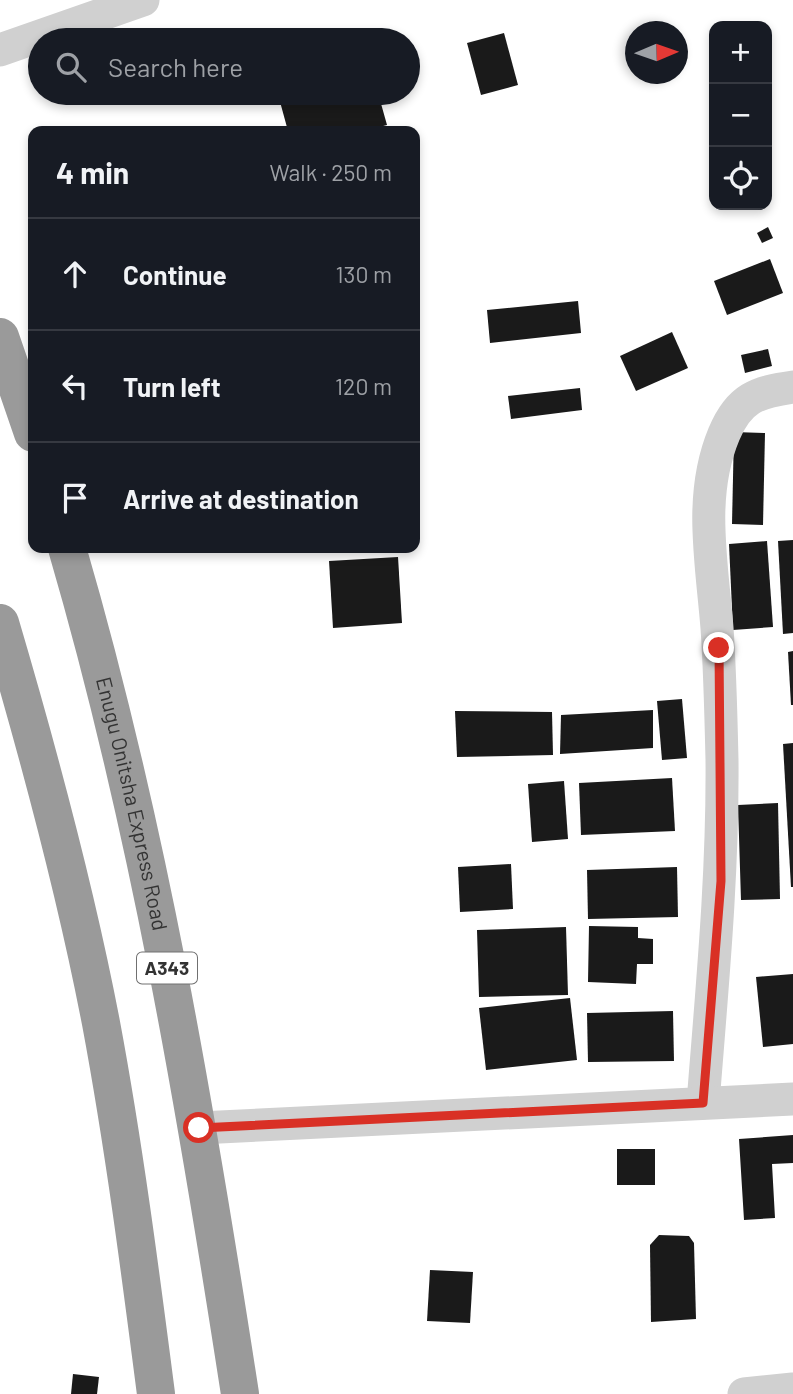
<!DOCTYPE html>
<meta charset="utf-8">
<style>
:root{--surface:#171b24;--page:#20242c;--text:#f1f3f6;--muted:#9ea1a6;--line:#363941}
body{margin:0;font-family:Barlow,sans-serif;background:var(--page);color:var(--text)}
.controls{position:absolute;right:21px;top:21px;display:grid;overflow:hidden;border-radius:14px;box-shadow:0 4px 10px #0003}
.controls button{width:63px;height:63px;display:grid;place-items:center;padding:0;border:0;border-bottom:2px solid var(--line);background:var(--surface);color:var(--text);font:35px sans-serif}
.compass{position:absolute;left:625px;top:21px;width:63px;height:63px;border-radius:50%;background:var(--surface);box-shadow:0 4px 10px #0003;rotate:88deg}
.stop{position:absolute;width:21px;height:21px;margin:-16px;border:5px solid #d93025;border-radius:50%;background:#fff}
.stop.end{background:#d93025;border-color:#fff;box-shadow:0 2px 7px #0008}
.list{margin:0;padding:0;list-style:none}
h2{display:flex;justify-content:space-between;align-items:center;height:91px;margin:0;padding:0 28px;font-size:30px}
h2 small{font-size:23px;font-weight:400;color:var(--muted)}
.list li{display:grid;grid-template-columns:46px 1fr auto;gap:21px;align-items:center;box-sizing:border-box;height:112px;padding:0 28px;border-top:2px solid var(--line)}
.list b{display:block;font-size:26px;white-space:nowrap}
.list em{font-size:23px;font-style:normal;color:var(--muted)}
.icon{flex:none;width:38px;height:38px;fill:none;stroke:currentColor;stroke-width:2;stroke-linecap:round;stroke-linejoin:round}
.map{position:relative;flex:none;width:793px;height:1394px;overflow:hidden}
.search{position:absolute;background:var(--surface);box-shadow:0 4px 10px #0003;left:28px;top:28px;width:392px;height:77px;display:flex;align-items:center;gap:18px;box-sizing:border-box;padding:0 24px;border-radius:38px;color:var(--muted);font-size:26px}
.panel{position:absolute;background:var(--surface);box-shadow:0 4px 10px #0003;left:28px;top:126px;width:392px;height:427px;border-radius:14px}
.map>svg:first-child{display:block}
</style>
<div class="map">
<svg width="793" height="1394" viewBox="0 0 793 1394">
<rect width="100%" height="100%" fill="#fff"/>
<g fill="#1a1a1a">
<path d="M504 33 518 85 481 95 467 43Z"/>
<path d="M299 93H378L387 125 364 131H288L279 98Z"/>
<path d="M768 227 773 238 762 243 757 233Z"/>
<path d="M770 259 783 293 727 315 714 281Z"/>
<path d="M578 301 581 333 490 343 487 310Z"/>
<path d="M672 332 688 368 636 391 620 356Z"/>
<path d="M768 349 772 366 745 373 741 355Z"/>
<path d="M580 388 582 410 511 419 508 396Z"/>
<path d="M734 432 765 433 763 525 732 524Z"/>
<path d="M793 540V633L783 634 778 541Z"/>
<path d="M767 541 773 627 733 630 729 544Z"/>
<path d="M398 557 402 623 333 628 329 561Z"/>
<path d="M793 651V705H791L788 652Z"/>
<path d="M682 699 687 758 662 760 657 701Z"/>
<path d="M653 710V748L560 754 561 715Z"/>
<path d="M455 711 552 712 553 755 457 757Z"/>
<path d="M793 743V887H791L783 744Z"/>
<path d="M672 778 675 831 581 835 579 783Z"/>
<path d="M564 781 568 839 532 842 528 784Z"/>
<path d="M778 803 780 899 741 900 738 805Z"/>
<path d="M511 864 513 909 460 912 458 867Z"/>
<path d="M677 867 678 917 588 919 587 870Z"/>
<path d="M589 926 638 927V938L653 939V964H637L636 984 588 982Z"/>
<path d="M566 927 568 995 479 997 477 930Z"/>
<path d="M793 974V1044L763 1047 756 977Z"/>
<path d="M570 998 577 1060 486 1070 479 1008Z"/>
<path d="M673 1011 674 1061 588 1062 587 1013Z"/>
<path d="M793 1135V1163L772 1164 775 1218 744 1220 739 1139Z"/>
<rect x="617" y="1149" width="38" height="36"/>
<path d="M659 1235 689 1236 694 1243 696 1319 651 1322 650 1245Z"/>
<path d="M430 1270 473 1272 470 1323 427 1321Z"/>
<path d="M73 1374 99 1377 97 1394H71Z"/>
</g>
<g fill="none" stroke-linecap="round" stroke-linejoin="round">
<g stroke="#d0d0d0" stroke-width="33">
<path d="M0 50 143 0"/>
<path d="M703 1103C712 988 723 875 722 760 721 716 720 671 717 628 712 563 698 496 724 434 739 398 757 392 793 387"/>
<path d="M199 1128 793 1099"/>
<path d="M744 1394 793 1389"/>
</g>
<g stroke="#9a9a9a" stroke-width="38">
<path d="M0 337 33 433"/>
<path id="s1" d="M67 548C148 825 196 1109 240 1394"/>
<path d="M0 623C39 755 75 888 101 1023 124 1146 140 1270 156 1394"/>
</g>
</g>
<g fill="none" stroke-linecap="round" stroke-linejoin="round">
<path stroke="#d93025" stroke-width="9" d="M199 1128 703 1103 721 881 719 648"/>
</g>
<g text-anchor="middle" stroke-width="7" stroke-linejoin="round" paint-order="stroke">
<rect fill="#fff" stroke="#707070" stroke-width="2" x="137" y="952.5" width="60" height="31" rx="5"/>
<g font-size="19" font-weight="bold" fill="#333">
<text x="167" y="975">A343</text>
</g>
<g font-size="21" fill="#333" stroke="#fff">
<text dy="7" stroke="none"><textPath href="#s1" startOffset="264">Enugu Onitsha Express Road</textPath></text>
</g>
</g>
</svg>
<div class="controls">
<button>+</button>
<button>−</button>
<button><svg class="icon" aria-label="locate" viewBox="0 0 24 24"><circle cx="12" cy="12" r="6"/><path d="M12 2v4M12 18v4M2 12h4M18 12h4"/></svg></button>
</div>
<svg class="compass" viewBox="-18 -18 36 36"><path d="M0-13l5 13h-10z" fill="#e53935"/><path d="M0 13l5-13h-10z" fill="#9ea1a6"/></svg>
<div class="stop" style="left:199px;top:1128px"></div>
<div class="stop end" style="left:719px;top:648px"></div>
<div class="search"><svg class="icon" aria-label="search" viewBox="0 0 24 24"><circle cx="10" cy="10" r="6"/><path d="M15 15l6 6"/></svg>Search here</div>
<section class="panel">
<h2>4 min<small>Walk · 250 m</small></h2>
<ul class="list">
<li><svg class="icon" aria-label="ahead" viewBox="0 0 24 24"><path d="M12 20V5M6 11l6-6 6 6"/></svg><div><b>Continue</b></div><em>130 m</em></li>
<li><svg class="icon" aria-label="left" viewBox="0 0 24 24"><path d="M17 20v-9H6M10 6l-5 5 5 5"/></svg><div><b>Turn left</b></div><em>120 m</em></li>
<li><svg class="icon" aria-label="arrive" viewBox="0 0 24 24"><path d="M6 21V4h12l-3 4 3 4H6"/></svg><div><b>Arrive at destination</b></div></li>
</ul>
</section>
</div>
